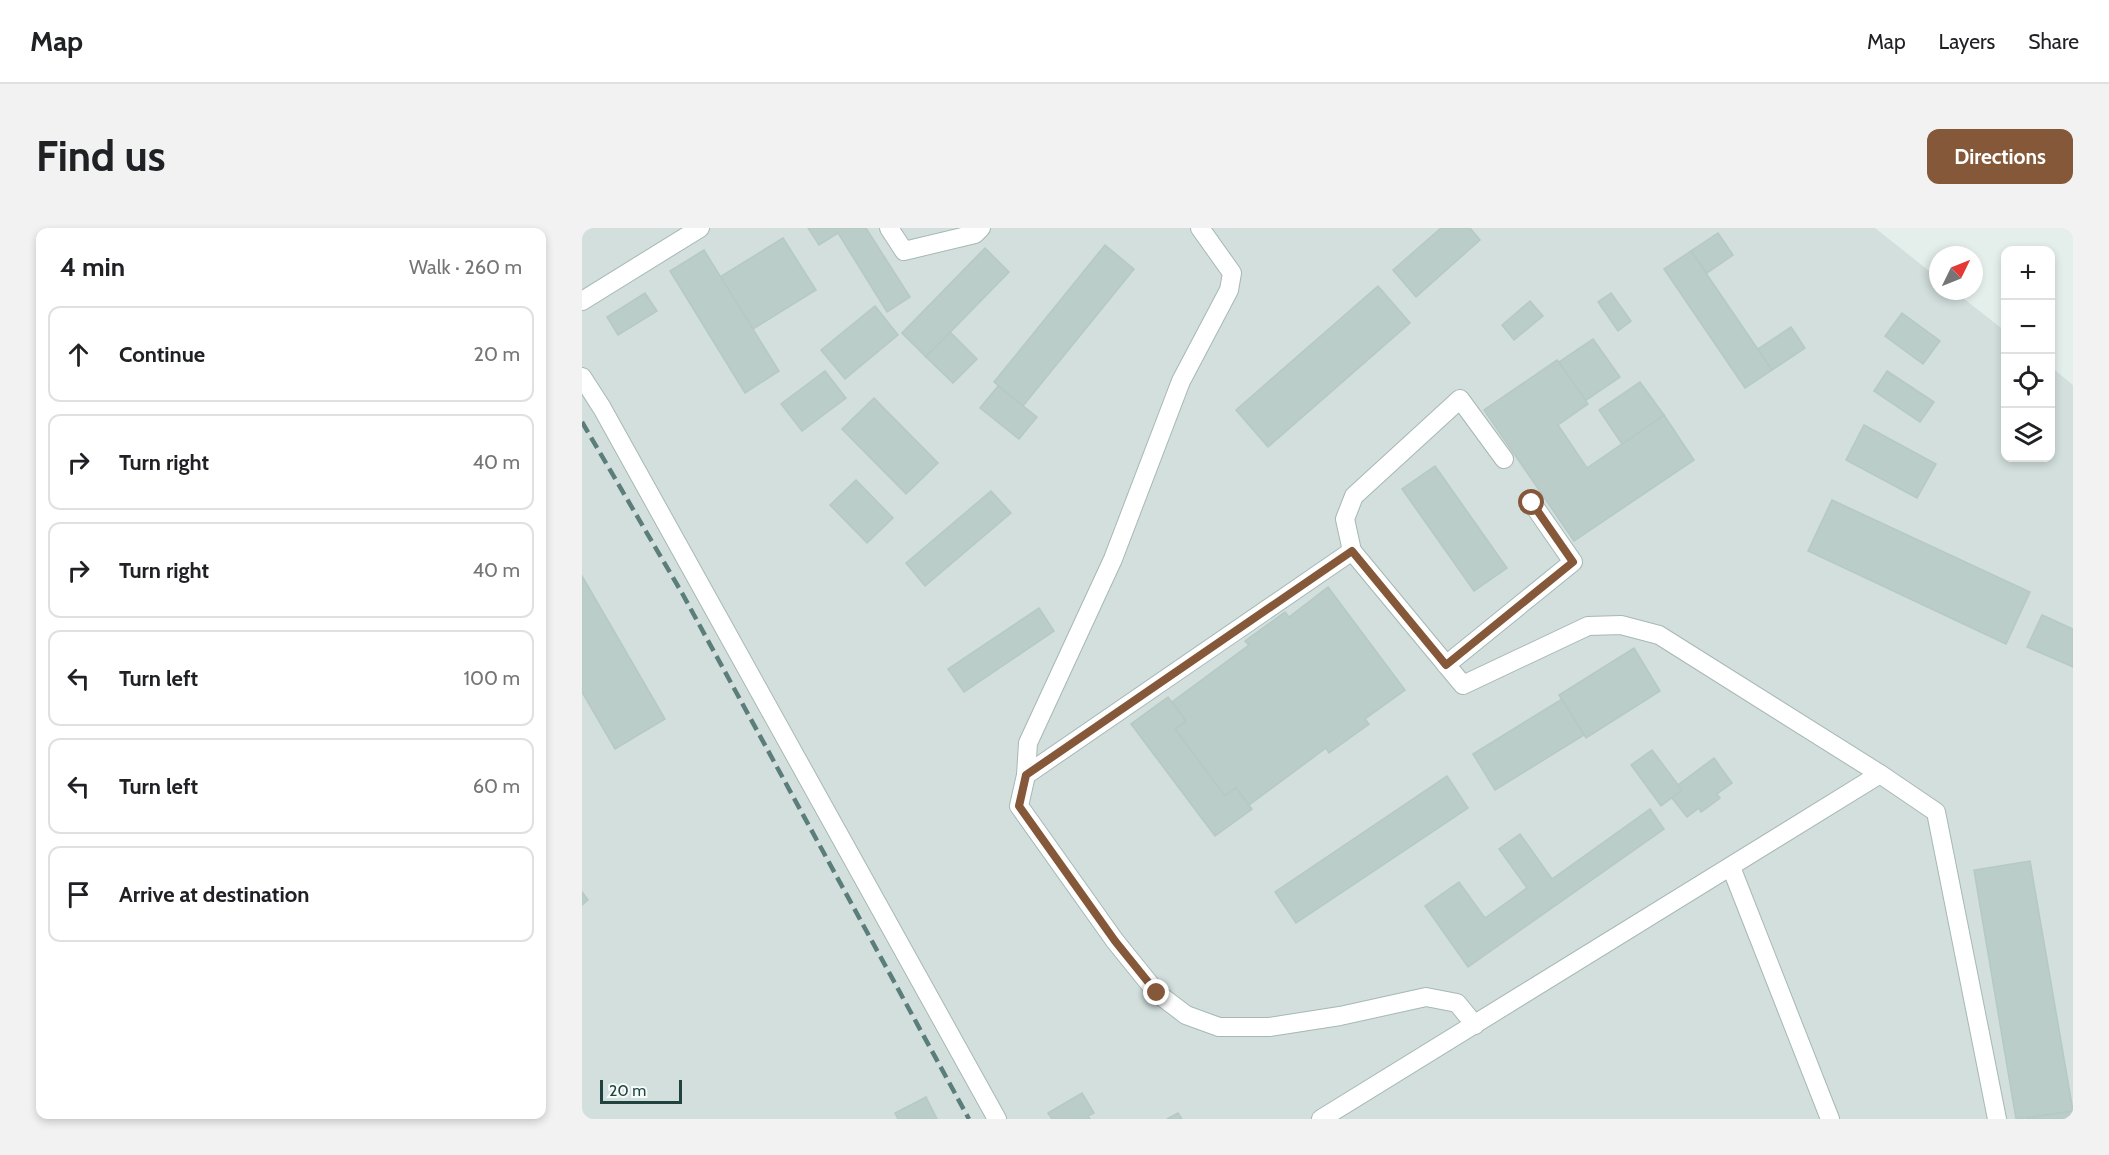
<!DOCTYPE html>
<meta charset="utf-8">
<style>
:root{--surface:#fff;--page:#f2f2f2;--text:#202124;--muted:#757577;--line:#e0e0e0;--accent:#845838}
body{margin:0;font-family:Cabin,sans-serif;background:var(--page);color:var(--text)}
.controls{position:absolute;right:18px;top:18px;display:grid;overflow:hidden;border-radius:12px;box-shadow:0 3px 9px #0003}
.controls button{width:54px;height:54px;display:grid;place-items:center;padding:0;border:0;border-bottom:2px solid var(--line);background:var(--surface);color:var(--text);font:30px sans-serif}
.compass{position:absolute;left:1347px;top:18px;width:54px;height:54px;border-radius:50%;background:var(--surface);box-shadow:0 3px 9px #0003;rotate:47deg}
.scale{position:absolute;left:18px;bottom:15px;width:82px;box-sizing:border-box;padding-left:6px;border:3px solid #214340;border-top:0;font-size:16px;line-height:21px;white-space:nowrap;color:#214340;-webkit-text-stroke:4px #f5fbf9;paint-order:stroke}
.stop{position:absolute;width:18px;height:18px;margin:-14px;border:4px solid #845838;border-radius:50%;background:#fff}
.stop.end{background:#845838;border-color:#fff;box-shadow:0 2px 6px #0008}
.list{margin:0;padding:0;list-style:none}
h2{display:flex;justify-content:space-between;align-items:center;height:78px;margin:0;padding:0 24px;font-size:26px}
h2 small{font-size:20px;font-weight:400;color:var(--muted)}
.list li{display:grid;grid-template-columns:39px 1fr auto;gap:18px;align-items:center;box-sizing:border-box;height:96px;margin:0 12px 12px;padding:0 12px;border:2px solid var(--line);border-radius:12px}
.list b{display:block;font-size:22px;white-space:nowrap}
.list em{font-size:20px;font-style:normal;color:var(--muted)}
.icon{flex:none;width:33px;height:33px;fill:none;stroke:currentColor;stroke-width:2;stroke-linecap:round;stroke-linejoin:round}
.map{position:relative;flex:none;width:1491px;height:891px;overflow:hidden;border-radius:12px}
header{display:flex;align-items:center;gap:36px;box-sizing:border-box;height:84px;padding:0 30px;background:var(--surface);border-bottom:2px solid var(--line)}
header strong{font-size:28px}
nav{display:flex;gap:33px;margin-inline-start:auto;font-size:21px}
.intro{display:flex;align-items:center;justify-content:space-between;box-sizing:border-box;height:144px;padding:0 36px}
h1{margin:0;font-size:42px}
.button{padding:15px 27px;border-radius:12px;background:var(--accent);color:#fff;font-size:21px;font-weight:700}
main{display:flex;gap:36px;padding:0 36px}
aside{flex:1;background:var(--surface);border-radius:12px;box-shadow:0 3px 9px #0003}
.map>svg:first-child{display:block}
</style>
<header>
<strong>Map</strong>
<nav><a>Map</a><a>Layers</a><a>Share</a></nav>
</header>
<div class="intro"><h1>Find us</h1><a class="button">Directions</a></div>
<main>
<aside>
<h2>4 min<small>Walk · 260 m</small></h2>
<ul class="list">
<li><svg class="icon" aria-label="ahead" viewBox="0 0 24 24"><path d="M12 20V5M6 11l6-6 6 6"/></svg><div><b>Continue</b></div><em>20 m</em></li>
<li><svg class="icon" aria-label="right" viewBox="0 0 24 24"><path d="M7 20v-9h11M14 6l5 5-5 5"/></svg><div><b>Turn right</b></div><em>40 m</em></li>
<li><svg class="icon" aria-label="right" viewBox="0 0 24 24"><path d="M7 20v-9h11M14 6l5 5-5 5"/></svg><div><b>Turn right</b></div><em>40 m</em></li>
<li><svg class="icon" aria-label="left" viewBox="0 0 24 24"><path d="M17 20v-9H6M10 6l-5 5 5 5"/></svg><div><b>Turn left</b></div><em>100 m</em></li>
<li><svg class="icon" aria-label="left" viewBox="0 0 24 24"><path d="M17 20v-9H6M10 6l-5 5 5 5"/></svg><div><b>Turn left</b></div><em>60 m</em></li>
<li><svg class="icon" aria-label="arrive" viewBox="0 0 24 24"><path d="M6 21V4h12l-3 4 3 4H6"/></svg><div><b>Arrive at destination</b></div></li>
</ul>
</aside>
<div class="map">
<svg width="1491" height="891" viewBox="0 0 1491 891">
<rect width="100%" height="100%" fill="#e4efec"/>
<path fill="#d2dfdc" d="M0 0H1293L1356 50V63H1372L1423 103 1424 230H1468L1469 139 1491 157V891H0Z"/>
<g fill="#bbcdc9" stroke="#b5c9c5" stroke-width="1.5">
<path d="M226 0H284L328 69 305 84 256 5 237 17Z"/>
<path d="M859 0H888L898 12 834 69 811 42Z"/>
<path d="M1136 5 1151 27 1125 45 1109 23Z"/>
<path d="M201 10 234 62 171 101 138 49Z"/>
<path d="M523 17 552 41 441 178 412 154Z"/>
<path d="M403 20 427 44 344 129 320 105Z"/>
<path d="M122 22 197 143 163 165 88 43Z"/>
<path d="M1109 23 1190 142 1163 160 1082 41Z"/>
<path d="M796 58 828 95 686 219 654 182Z"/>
<path d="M63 65 75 83 36 107 25 89Z"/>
<path d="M1029 65 1049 93 1036 103 1016 74Z"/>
<path d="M948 73 961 88 932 112 920 97Z"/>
<path d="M293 78 316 107 263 151 239 122Z"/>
<path d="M1320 85 1358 113 1341 136 1303 108Z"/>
<path d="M1209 99 1223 120 1190 142 1176 121Z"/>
<path d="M368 104 395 131 371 155 344 129Z"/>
<path d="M1011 111 1038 149 1003 173 977 134Z"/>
<path d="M975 132 1006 176 976 197 1005 240 1082 187 1112 232 992 313 902 182Z"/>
<path d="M243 143 264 170 220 203 199 176Z"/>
<path d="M1305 143 1352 174 1338 194 1292 163Z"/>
<path d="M1058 154 1082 187 1040 216 1017 182Z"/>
<path d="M416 158 455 189 437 211 398 180Z"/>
<path d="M292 170 356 235 324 266 260 201Z"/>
<path d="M1282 197 1354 236 1335 270 1264 232Z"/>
<path d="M853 238 925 340 892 363 820 261Z"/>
<path d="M274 252 311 290 285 315 248 277Z"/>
<path d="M409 263 429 285 343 358 324 335Z"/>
<path d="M1250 272 1448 364 1424 416 1226 323Z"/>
<path d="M0 348 83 491 33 521 0 464Z"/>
<path d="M746 359 823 462 783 491 787 496 747 525 744 520 667 577 654 560 643 568 593 501 604 493 590 474 667 417 663 413 703 384 707 389Z"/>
<path d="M457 380 472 403 382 464 366 441Z"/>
<path d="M1460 387 1491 401V439L1445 419Z"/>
<path d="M1052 420 1078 463 1004 510 977 467Z"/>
<path d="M586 469 604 493 593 501 643 568 654 560 670 581 633 608 549 496Z"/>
<path d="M980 471 1002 507 913 562 891 526Z"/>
<path d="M1070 522 1100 562 1079 578 1049 537Z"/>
<path d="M1132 530 1150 555 1135 566 1138 570 1119 584 1117 580 1105 589 1090 570 1100 562 1096 557Z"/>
<path d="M865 548 886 580 714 695 693 664Z"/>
<path d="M1068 581 1082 601 886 739 843 678 877 654 903 690 945 660 917 621 938 606 970 651Z"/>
<path d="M1448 633 1491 883 1434 891 1392 642Z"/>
<path d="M0 664 6 672 0 677Z"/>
<path d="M500 865 512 885 506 888 508 891H470L466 885Z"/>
<path d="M344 869 355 891H316L313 885Z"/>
<path d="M1491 883V891H1443Z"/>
<path d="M596 885 600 891H585Z"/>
</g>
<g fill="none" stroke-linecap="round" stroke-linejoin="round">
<defs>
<g id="minor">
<path d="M307 0 322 23 393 6 399 0"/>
<path d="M618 0 650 45 647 62 599 153 531 331 446 515 444 547 437 578 533 713 575 765 604 787 637 799H687L758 788 844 769 875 775 893 797"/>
<path d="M0 73 118 0"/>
<path d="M0 149 20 180 415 891"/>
<path d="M770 323 763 291 772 268 878 171 922 231"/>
<path d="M864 437 991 334 950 275"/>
<path d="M444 547 770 323 881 457 1006 398 1039 397 1077 407 1298 546"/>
<path d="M1149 639 1248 891"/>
<path d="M739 891 1298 546 1354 584 1415 891"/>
</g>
</defs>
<use href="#minor" stroke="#a6b8b5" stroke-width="20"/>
<use href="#minor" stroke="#fff" stroke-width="18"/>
<path stroke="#5b7e7b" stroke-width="4.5" stroke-dasharray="12 6" stroke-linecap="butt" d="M0 194 100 365 387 891"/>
</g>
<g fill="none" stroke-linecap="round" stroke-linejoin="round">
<path stroke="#845838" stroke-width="8" d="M575 765 533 713 437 578 444 547 770 323 864 437 991 334 950 275"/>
</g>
</svg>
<div class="controls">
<button>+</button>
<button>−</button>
<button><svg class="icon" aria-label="locate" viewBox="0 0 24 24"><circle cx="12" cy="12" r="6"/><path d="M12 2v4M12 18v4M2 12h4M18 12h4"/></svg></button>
<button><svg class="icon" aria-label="layers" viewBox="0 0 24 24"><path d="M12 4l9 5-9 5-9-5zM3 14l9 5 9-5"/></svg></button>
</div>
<svg class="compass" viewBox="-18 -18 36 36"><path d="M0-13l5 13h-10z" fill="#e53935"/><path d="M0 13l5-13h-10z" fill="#757577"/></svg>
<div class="scale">20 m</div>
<div class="stop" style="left:950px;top:275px"></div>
<div class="stop end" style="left:575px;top:765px"></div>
</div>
</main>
